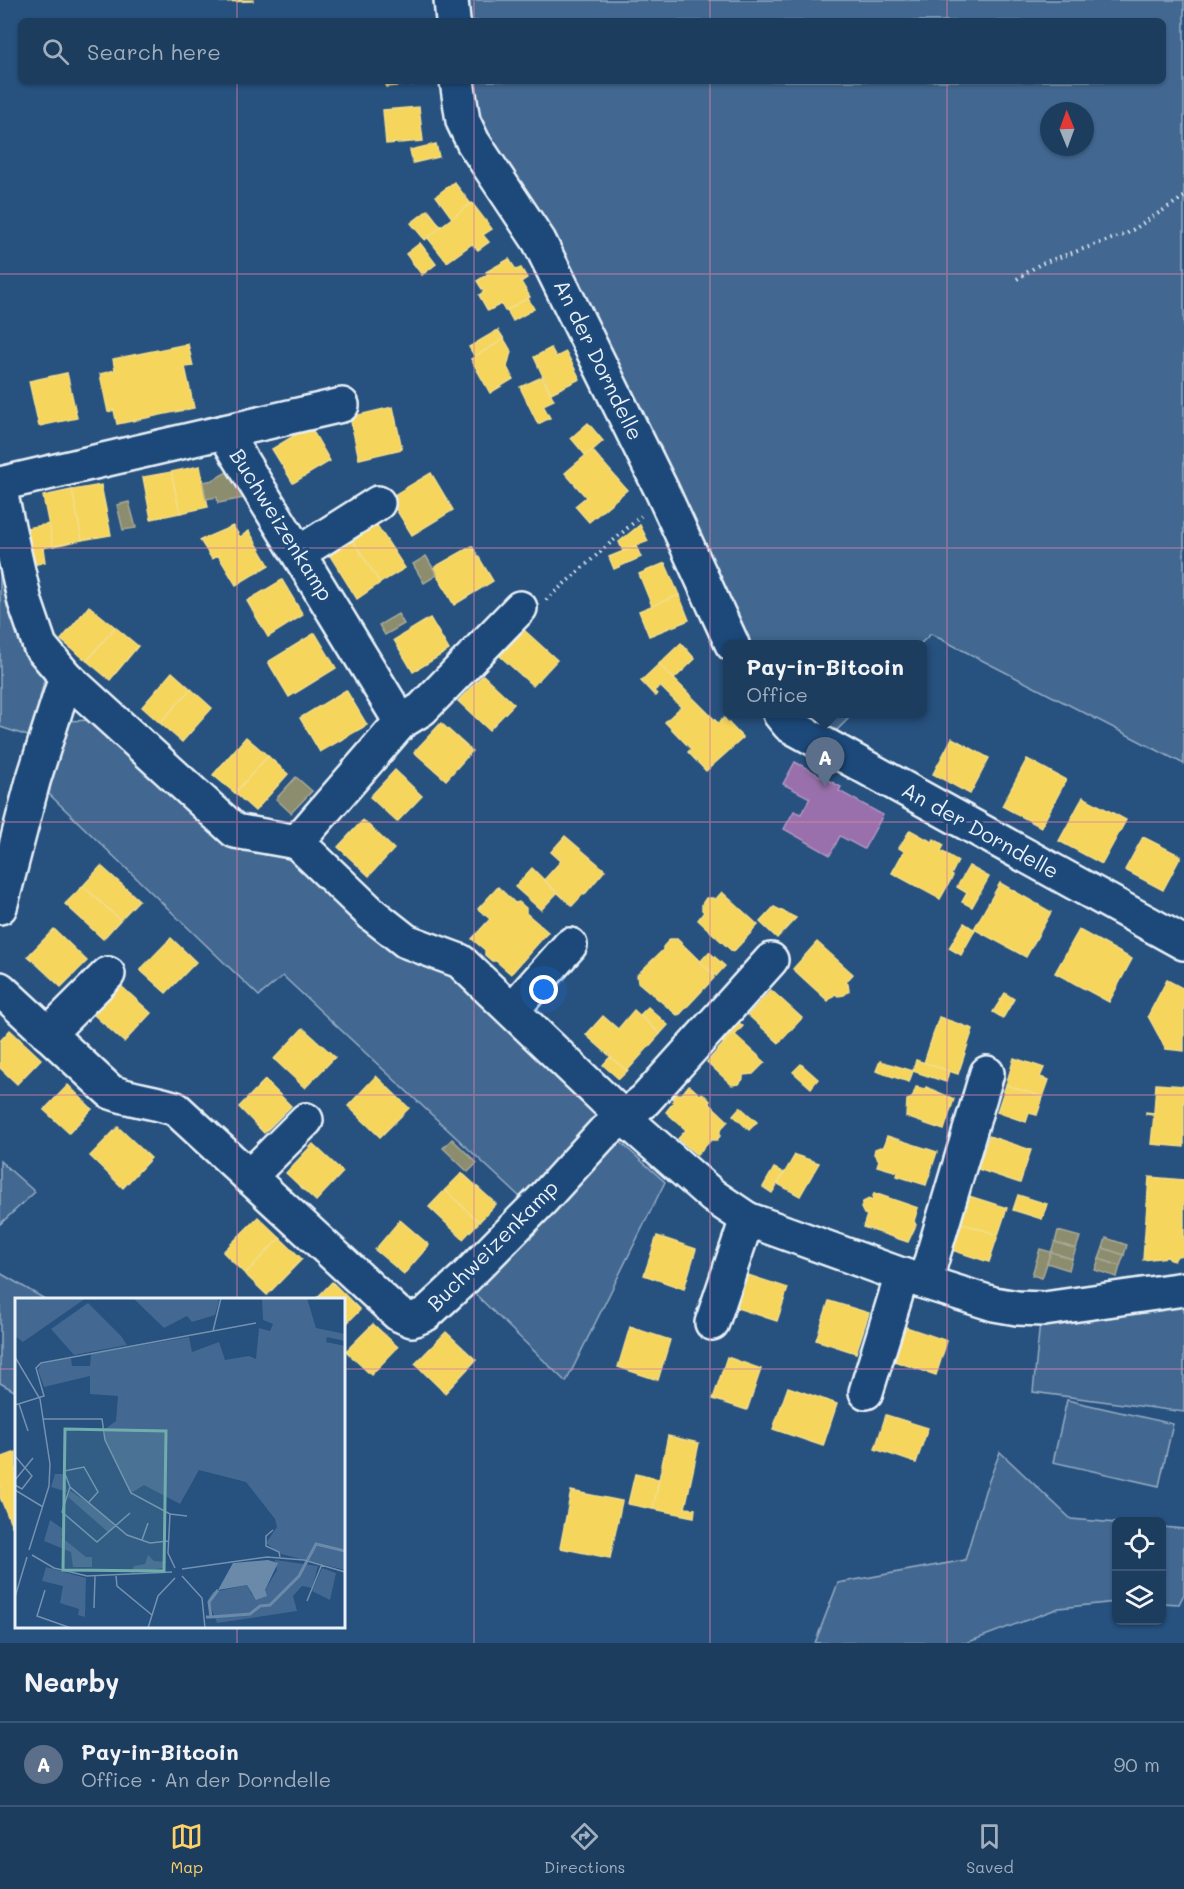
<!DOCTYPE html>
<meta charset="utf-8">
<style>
:root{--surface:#1d3d5f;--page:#2a4868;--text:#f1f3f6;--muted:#a0aebd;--line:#3b5674;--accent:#ffd166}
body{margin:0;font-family:Mali,sans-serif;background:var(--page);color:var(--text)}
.controls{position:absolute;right:18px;bottom:18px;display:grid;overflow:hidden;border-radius:9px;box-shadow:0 2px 4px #0004}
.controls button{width:54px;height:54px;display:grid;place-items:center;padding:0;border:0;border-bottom:2px solid var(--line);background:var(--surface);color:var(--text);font:30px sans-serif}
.compass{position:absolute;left:1040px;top:102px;width:54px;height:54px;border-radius:50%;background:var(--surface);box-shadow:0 2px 4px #0004;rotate:359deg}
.you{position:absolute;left:544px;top:990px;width:21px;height:21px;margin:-15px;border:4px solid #fff;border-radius:50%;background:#1a73e8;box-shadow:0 0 0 9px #1a73e833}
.badge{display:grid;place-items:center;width:39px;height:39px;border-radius:50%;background:var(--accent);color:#fff;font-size:20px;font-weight:700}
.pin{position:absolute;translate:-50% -50px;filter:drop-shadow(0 2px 3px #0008)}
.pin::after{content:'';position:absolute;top:32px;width:21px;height:18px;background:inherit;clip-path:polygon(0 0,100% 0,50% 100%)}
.popup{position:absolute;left:723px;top:640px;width:204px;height:78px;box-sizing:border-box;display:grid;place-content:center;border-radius:9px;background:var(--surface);filter:drop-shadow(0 2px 4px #0005);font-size:20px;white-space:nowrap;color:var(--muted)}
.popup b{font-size:22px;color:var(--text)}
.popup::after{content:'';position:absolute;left:50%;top:100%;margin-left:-12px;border:12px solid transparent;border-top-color:var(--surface)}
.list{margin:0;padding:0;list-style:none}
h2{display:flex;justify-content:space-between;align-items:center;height:78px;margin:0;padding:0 24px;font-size:26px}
h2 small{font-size:20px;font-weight:400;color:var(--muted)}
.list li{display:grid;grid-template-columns:39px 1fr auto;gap:18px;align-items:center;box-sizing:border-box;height:84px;padding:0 24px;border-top:2px solid var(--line)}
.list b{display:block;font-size:22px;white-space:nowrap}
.list p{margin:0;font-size:20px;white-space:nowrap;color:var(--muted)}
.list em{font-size:20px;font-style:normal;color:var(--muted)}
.icon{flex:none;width:33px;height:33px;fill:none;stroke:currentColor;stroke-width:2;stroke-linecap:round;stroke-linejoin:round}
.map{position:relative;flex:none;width:1184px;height:1643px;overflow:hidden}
.search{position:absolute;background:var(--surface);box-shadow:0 2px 4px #0004;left:18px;right:18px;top:18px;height:66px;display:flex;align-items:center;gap:15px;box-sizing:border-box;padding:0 21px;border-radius:9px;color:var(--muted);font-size:22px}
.sheet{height:162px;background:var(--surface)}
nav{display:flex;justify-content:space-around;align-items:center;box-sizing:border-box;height:84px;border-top:2px solid var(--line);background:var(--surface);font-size:16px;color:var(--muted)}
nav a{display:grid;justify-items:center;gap:3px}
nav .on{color:var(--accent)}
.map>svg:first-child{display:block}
</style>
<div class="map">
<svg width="1184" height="1643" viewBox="0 0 1184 1643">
<rect width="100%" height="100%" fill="#27517f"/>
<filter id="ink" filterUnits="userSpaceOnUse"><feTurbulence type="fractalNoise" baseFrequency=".0167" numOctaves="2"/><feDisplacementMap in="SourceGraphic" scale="12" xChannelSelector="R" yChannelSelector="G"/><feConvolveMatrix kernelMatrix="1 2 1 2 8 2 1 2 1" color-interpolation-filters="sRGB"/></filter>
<g filter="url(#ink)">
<g fill="#436891" stroke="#96acc4" stroke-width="1.5" fill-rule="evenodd">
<path d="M465 0H1184V764L931 634 920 644H733L473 110 471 81H1163V21H466ZM1049 111H1085V147H1049Z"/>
<path d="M0 558 45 676 31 737 0 727Z"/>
<path d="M780 714H853L823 744Z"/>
<path d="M94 720 234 845 295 860 444 971 601 1114 520 1197 283 976 259 996 49 794 64 721Z"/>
<path d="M618 1140 665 1182 566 1382 470 1289Z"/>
<path d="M0 1161 35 1192 0 1224Z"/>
<path d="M0 1273 45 1299 16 1300V1392L0 1383Z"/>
<path d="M1184 1304V1412L1033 1392 1040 1322Z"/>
<path d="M1067 1400 1173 1424 1159 1486 1053 1462Z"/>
<path d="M1000 1452 1071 1519 1116 1523V1602L1059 1608 966 1643H815L838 1583 965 1560 985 1491Z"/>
<path d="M1162 1527 1184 1529V1594L1179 1604 1162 1603Z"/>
</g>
<g fill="#f6d55c" stroke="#f2dd8b" stroke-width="1.5">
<path d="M220 0H253V1L220 2Z"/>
<path d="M386 81H418V84L386 87Z"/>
<path d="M419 107 423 141 386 144 383 110Z"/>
<path d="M436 144 439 157 413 163 410 150Z"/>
<path d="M454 182 471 204 452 218 436 196Z"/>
<path d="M472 203 492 229 483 235 489 242 478 250 472 244 447 262 427 237Z"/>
<path d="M428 210 441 227 425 240 411 223Z"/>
<path d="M420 243 436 264 422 275 406 254Z"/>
<path d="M509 259 516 270 521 268 527 278 521 282 530 297 505 311 501 304 488 311 479 295 484 292 477 281 488 274 486 272Z"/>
<path d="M528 298 534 309 513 321 507 310Z"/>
<path d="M498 330 504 339 475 357 469 347Z"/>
<path d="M504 339 511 351 507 367 513 379 490 393 471 359Z"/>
<path d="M188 344 193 366 185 367 194 408 117 424 114 410 108 412 100 374 115 370 113 359Z"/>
<path d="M551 348 556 357 566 352 580 379 551 393 534 357Z"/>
<path d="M67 373 77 418 39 426 29 381Z"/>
<path d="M542 377 554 400 543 405 550 418 538 424 520 387Z"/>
<path d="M393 407 402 449 359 459 350 417Z"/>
<path d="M588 423 603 441 586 456 571 438Z"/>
<path d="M310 426 330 461 293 483 272 449Z"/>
<path d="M592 450 627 490 589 522 575 506 586 497 565 473Z"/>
<path d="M200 466 208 507 180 513 171 472Z"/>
<path d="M171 472 180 513 151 519 143 477Z"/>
<path d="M431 473 453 510 412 535 389 498Z"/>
<path d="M101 485 111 535 82 540 72 490Z"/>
<path d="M72 490 82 540 53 546 43 496Z"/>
<path d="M374 521 405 568 380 583 350 536Z"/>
<path d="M49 524 53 546 43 548 45 562 33 565 26 528Z"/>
<path d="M640 525 648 541 623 551 619 542Z"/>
<path d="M233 526 240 537 249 531 269 565 236 585 218 555 212 559 200 540Z"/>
<path d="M350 536 380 583 357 599 327 551Z"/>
<path d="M472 546 493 581 454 605 433 568Z"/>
<path d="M636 546 641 557 614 569 609 557Z"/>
<path d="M665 563 679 595 652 606 639 574Z"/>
<path d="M282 580 303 615 268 637 247 601Z"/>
<path d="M679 595 689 620 649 636 639 611Z"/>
<path d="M89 606 115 627 87 661 61 640Z"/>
<path d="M430 618 449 650 413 672 394 640Z"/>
<path d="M115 627 138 646 110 680 87 661Z"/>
<path d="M524 630 557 660 533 686 500 656Z"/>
<path d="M315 633 336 668 289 697 268 662Z"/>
<path d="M681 643 695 659 674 679 659 664Z"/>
<path d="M659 664 718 723 724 718 743 738 706 771 688 752 691 749 665 722 681 707 660 686 654 691 657 694 655 696 641 681Z"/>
<path d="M172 672 191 689 160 723 142 707Z"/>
<path d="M483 675 514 704 489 730 458 701Z"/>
<path d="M191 689 212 708 182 742 160 723Z"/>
<path d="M346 690 367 725 320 752 300 718Z"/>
<path d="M441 723 472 751 446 780 414 752Z"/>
<path d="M246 737 268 756 235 793 213 775Z"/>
<path d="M952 738 989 758 970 794 933 774Z"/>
<path d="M268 756 288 774 255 811 235 793Z"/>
<path d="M1027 759 1066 780 1041 827 1002 806Z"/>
<path d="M395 770 422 796 397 822 370 797Z"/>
<path d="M1083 797 1126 820 1102 864 1059 841Z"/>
<path d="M363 820 394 849 369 876 338 847Z"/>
<path d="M910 830 932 842 934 839 944 845 941 851 958 861 951 875 953 876 940 899 892 873 904 851 899 848Z"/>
<path d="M565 836 605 870 585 894 584 893 572 906 544 880 561 861 551 852Z"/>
<path d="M1143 837 1181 856 1163 890 1125 870Z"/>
<path d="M101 866 139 900 120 920 83 886Z"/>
<path d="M969 866 989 877 972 907 962 902 967 893 957 887Z"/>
<path d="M532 868 557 893 541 910 515 887Z"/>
<path d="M1000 883 1051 912 1026 957 974 929Z"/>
<path d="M83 886 120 920 103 939 65 904Z"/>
<path d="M498 887 515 903 519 902 526 908V913L548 932 511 974 496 961H492L485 955V950L472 939 490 919 478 909Z"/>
<path d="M722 892 758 925 733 952 698 920 704 912 702 910V904L706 898H713L715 900Z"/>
<path d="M774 907 796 918 777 938 760 922Z"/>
<path d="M964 923 975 930 961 955 949 948Z"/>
<path d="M54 929 87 961 61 987 28 956Z"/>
<path d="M1079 930 1132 959 1109 1002 1055 973Z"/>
<path d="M171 938 196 962 166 993 140 970Z"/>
<path d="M670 939H677L713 974 714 978 680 1014 677 1015 638 982 637 975 663 950V947Z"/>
<path d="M817 942 853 974 846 982 848 984 849 991 844 995 838 996 835 994 828 1001 793 969Z"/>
<path d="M709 952 725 966 716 976 700 962Z"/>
<path d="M1167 980 1184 989V1051L1166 1049 1148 1016Z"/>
<path d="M120 985 151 1013 124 1042 93 1014Z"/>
<path d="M771 990 802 1018 779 1043 748 1015Z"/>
<path d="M1005 993 1014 999 1003 1018 993 1012Z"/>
<path d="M648 1007 668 1025 660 1034 640 1015Z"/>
<path d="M634 1010 660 1034 627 1071 586 1035 603 1016 618 1029Z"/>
<path d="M728 1013 743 1026 735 1035 733 1033 723 1043 711 1032Z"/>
<path d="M939 1017 973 1029 958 1074 924 1063Z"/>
<path d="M303 1028 335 1057 305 1088 274 1059Z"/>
<path d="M10 1030 41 1059 17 1084 0 1068V1041Z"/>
<path d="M733 1033 765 1062 753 1074 743 1075V1079L739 1084 732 1085 707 1062Z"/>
<path d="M610 1057 627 1071 619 1079 603 1065Z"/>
<path d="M1014 1058 1044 1068 1040 1077 1049 1080 1043 1097 1006 1085Z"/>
<path d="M916 1060 949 1071 946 1082 913 1071Z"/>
<path d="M880 1061 913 1071 909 1082 876 1071Z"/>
<path d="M801 1064 818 1079 811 1088 793 1072Z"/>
<path d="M376 1076 409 1108 380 1137 348 1106Z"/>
<path d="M265 1080 291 1106 264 1133 239 1107Z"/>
<path d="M1156 1084 1184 1086V1147L1151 1144 1154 1115 1146 1114V1112L1154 1113Z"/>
<path d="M68 1085 92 1109 69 1133 44 1110Z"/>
<path d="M689 1085 700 1095 702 1093 710 1101 709 1103 728 1121 720 1130V1136L717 1140H711L697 1155 678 1139 686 1130 666 1112 673 1103V1098L676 1094H682Z"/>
<path d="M1006 1085 1043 1097 1037 1115 1029 1113 1026 1122 997 1112Z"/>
<path d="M916 1087 925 1089 926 1087 954 1099 944 1130 906 1117 907 1100 912 1098Z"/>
<path d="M740 1107 757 1122 749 1130 733 1115Z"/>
<path d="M118 1127 151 1158 123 1188 90 1156Z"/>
<path d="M887 1136 937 1152 926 1185 897 1176 898 1172 877 1166 879 1160 874 1154 875 1149 880 1147 883 1148Z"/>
<path d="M989 1136 1031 1150 1020 1183 978 1169Z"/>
<path d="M313 1144 343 1172 316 1201 286 1173Z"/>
<path d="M795 1155 819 1163 800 1196 778 1184Z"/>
<path d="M774 1168 784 1173 772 1193 763 1187Z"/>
<path d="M462 1173 496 1204 479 1222 445 1190Z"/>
<path d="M1149 1177 1184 1180V1255L1177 1256 1174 1261 1170 1260 1168 1257 1143 1260Z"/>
<path d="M445 1190 479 1222 463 1239 429 1207Z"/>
<path d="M874 1193 918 1208 914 1221 916 1225 908 1242 863 1227 867 1215 864 1214 861 1208 863 1202 869 1199 872 1200Z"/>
<path d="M1018 1195 1047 1204 1042 1219 1013 1210Z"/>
<path d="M969 1196 1007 1208 998 1235 958 1222 961 1211 964 1212Z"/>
<path d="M258 1217 280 1238 245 1274 223 1252Z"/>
<path d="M400 1220 429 1245 404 1274 375 1250Z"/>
<path d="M958 1222 998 1235 989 1262 952 1250 957 1234 954 1233Z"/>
<path d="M657 1236 696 1249 684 1289 644 1275Z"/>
<path d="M280 1238 302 1259 267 1295 245 1274Z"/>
<path d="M745 1274 788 1288 777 1321 734 1307Z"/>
<path d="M332 1282 360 1310 344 1326V1300H315Z"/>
<path d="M829 1301 869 1313 856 1353 816 1340Z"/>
<path d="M373 1324 398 1347 371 1375 346 1351Z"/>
<path d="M630 1327 670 1340 658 1380 618 1367Z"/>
<path d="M906 1327 947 1341 936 1375 894 1361Z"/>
<path d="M446 1332 476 1360 445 1393 415 1364Z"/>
<path d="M727 1357 761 1369 747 1410 713 1399Z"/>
<path d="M788 1387 837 1404 823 1446 773 1429Z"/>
<path d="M886 1415 928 1428 916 1463 875 1449Z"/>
<path d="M668 1436 699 1443 685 1508 695 1509 694 1517 653 1509Z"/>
<path d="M16 1452V1524L12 1526 0 1497V1458Z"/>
<path d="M635 1474 659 1479 653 1509 628 1504Z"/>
<path d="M571 1491 622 1501 610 1558 560 1548Z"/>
</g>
<path fill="#9970ab" stroke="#b197c2" stroke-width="1.5" d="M795 762 841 787 839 791 883 815 864 849 840 836 830 855 784 829 794 811 801 814 810 798 783 784Z"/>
<g fill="#8c8c6e" stroke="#a8aa97" stroke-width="1.5">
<path d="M227 472 244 498 218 503 217 497 206 499 203 482 213 480Z"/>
<path d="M129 502 136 528 123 530 117 505Z"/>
<path d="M426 556 437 575 424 583 413 564Z"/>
<path d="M398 614 404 624 385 635 379 625Z"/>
<path d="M296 777 312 791 291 813 276 799Z"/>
<path d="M452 1139 477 1163 468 1172 443 1148Z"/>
<path d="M1058 1231 1080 1237 1076 1249 1055 1242Z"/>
<path d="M1106 1238 1127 1245 1124 1255 1103 1248Z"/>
<path d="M1055 1242 1076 1249 1072 1259 1051 1252Z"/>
<path d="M1103 1248 1124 1255 1120 1266 1099 1259Z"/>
<path d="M1040 1249 1051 1252 1042 1278 1032 1275Z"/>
<path d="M1051 1252 1072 1259 1069 1270 1047 1263Z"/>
<path d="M1099 1259 1120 1266 1117 1277 1095 1270Z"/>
</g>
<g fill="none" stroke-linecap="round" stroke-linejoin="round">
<defs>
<g id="minor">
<path d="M451 0 453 21"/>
<path d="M457 81 463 121 473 142 539 241 662 491 732 644"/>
<path d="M224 432 342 405"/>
<path d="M0 484 224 432 401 722 297 842"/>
<path d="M0 491 25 602 40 646 66 677 235 831 297 842 373 915 406 941 460 961 623 1117 713 1196 747 1219 902 1275 994 1304 1017 1308 1044 1309 1184 1289"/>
<path d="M299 553 378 503"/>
<path d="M780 714 789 725 1184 943"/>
<path d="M401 722 422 709 520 608"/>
<path d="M0 907 33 781 66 677"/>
<path d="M0 989 111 1092C132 1100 154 1101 176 1109L398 1314 412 1320 426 1314 466 1277 542 1200 602 1134 645 1100 771 960"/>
<path d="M512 1010 570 945"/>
<path d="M48 1034 108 974"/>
<path d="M249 1177 306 1120"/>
<path d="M925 1282 987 1073"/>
<path d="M712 1323 747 1219"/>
<path d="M866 1392 902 1275"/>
</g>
</defs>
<use href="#minor" stroke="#e8f1f8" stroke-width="38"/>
<g stroke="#e8f1f8" stroke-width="4" stroke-dasharray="1.5 4.5" stroke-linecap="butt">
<path d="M1017 279 1040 264 1126 234 1184 197"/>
<path d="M546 600 641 516"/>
</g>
<use href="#minor" stroke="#1f4a7a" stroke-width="33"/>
</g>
</g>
<path fill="none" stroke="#d584aa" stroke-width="1.5" stroke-opacity="0.55" d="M237 0V21M474 0V21M710 0V21M947 0V21M237 81V1300M474 81V1643M710 81V1643M947 81V1643M0 274H1184M0 548H1184M0 822H1184M0 1095H1184M0 1369H16M344 1369H1184M237 1626V1643"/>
<g text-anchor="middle" stroke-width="6" stroke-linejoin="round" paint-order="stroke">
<g font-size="21" fill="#e8f1f8" stroke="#1f4a7a">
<text transform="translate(598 360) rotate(64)" y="7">An der Dorndelle</text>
<text transform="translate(281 525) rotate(58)" y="7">Buchweizenkamp</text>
<text transform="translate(980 831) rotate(29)" y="7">An der Dorndelle</text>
<text transform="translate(493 1246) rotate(-45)" y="7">Buchweizenkamp</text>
</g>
</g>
<g transform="translate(15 1298)">
<rect width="330" height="330" fill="#27517f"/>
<path d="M0 0H71L8 44 0 38ZM118 0H201L204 3 200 17 177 24 172 18 149 30ZM247 0H292L301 30 330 36V43L312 39 311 44 330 48V272L266 256 251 245 262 229 260 221 231 184 184 172 165 206 129 187 116 195 90 142V131L101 123 103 98 75 96V78L29 89 23 72 26 66 56 60 57 68H75L76 56 174 39 177 54 204 44 210 62 234 58 241 61 244 30 255 33 258 26 248 22ZM73 5 106 38 112 47 59 57 36 31ZM40 176H49L52 194 36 189ZM55 193 74 205 100 227 93 234 53 199ZM35 222 51 233 46 239 71 259H77V269H58L56 254 29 243ZM133 257 139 263 151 264 148 270 116 275 119 268 130 266ZM260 262 303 268 297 290 287 288 278 298 282 313 202 325 193 302 198 294 232 287 237 297 250 292 262 272ZM31 269 71 280 70 319 63 317 64 311 45 305 48 288 27 283ZM307 270 321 275 315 302 297 293Z" fill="#436891"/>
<path d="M253 262 263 265 250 292 252 298 241 302 232 287 203 292 218 265Z" fill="#6b8aaa"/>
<path fill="none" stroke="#6b8aaa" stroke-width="3" d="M191 319H196L194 304 203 292M196 319 235 316 245 308 255 307 284 278 301 246 330 253"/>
<path fill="none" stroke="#7491af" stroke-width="1.5" d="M198 33 206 0M0 59 25 101 35 166 34 188 14 252M4 106 13 133M0 107 29 98 21 70 26 65 241 25M28 121H87L90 142 116 195 155 216 172 218M0 158 17 178 7 191 0 187M0 182 18 160M55 189 47 214 82 244 115 215M0 192 28 209M74 204 83 194 69 169 49 173 55 189 112 237 135 245 154 243M155 216 153 255 160 270M258 232 251 238V248L264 254 265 259M127 242 133 225M17 257 39 270 72 278 157 274M167 271 252 259 289 262 330 274M101 278 102 288 137 317M167 278 187 300 190 330M30 292 22 318 56 330M0 299 12 259M292 303 307 266M79 310 80 278M133 330 143 298 160 280"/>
<path fill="#71adac" fill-opacity="0.15" stroke="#71adac" stroke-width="3" d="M50 131 151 133 149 273 48 272Z"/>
<rect width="330" height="330" fill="none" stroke="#e8f1f8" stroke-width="3"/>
</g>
</svg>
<div class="controls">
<button><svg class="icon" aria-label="locate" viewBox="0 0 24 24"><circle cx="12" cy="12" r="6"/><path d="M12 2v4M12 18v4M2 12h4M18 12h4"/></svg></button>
<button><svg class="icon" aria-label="layers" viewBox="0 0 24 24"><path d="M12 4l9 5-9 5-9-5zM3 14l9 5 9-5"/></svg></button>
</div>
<svg class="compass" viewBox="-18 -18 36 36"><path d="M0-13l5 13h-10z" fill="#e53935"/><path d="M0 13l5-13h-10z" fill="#a0aebd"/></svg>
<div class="you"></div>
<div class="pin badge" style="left:825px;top:787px;background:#5c6f8a">A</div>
<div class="popup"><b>Pay-in-Bitcoin</b>Office</div>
<div class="search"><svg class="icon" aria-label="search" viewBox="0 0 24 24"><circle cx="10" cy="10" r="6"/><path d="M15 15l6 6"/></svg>Search here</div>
</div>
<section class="sheet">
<h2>Nearby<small></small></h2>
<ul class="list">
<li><span class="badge" style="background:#5c6f8a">A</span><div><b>Pay-in-Bitcoin</b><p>Office · An der Dorndelle</p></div><em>90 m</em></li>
</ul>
</section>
<nav>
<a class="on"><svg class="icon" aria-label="map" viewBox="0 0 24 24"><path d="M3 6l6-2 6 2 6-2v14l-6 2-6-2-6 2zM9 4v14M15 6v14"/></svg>Map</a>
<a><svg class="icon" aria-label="directions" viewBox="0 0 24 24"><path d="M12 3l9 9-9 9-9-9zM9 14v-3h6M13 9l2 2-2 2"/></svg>Directions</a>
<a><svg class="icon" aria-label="saved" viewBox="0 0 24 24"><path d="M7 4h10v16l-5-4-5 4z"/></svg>Saved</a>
</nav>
